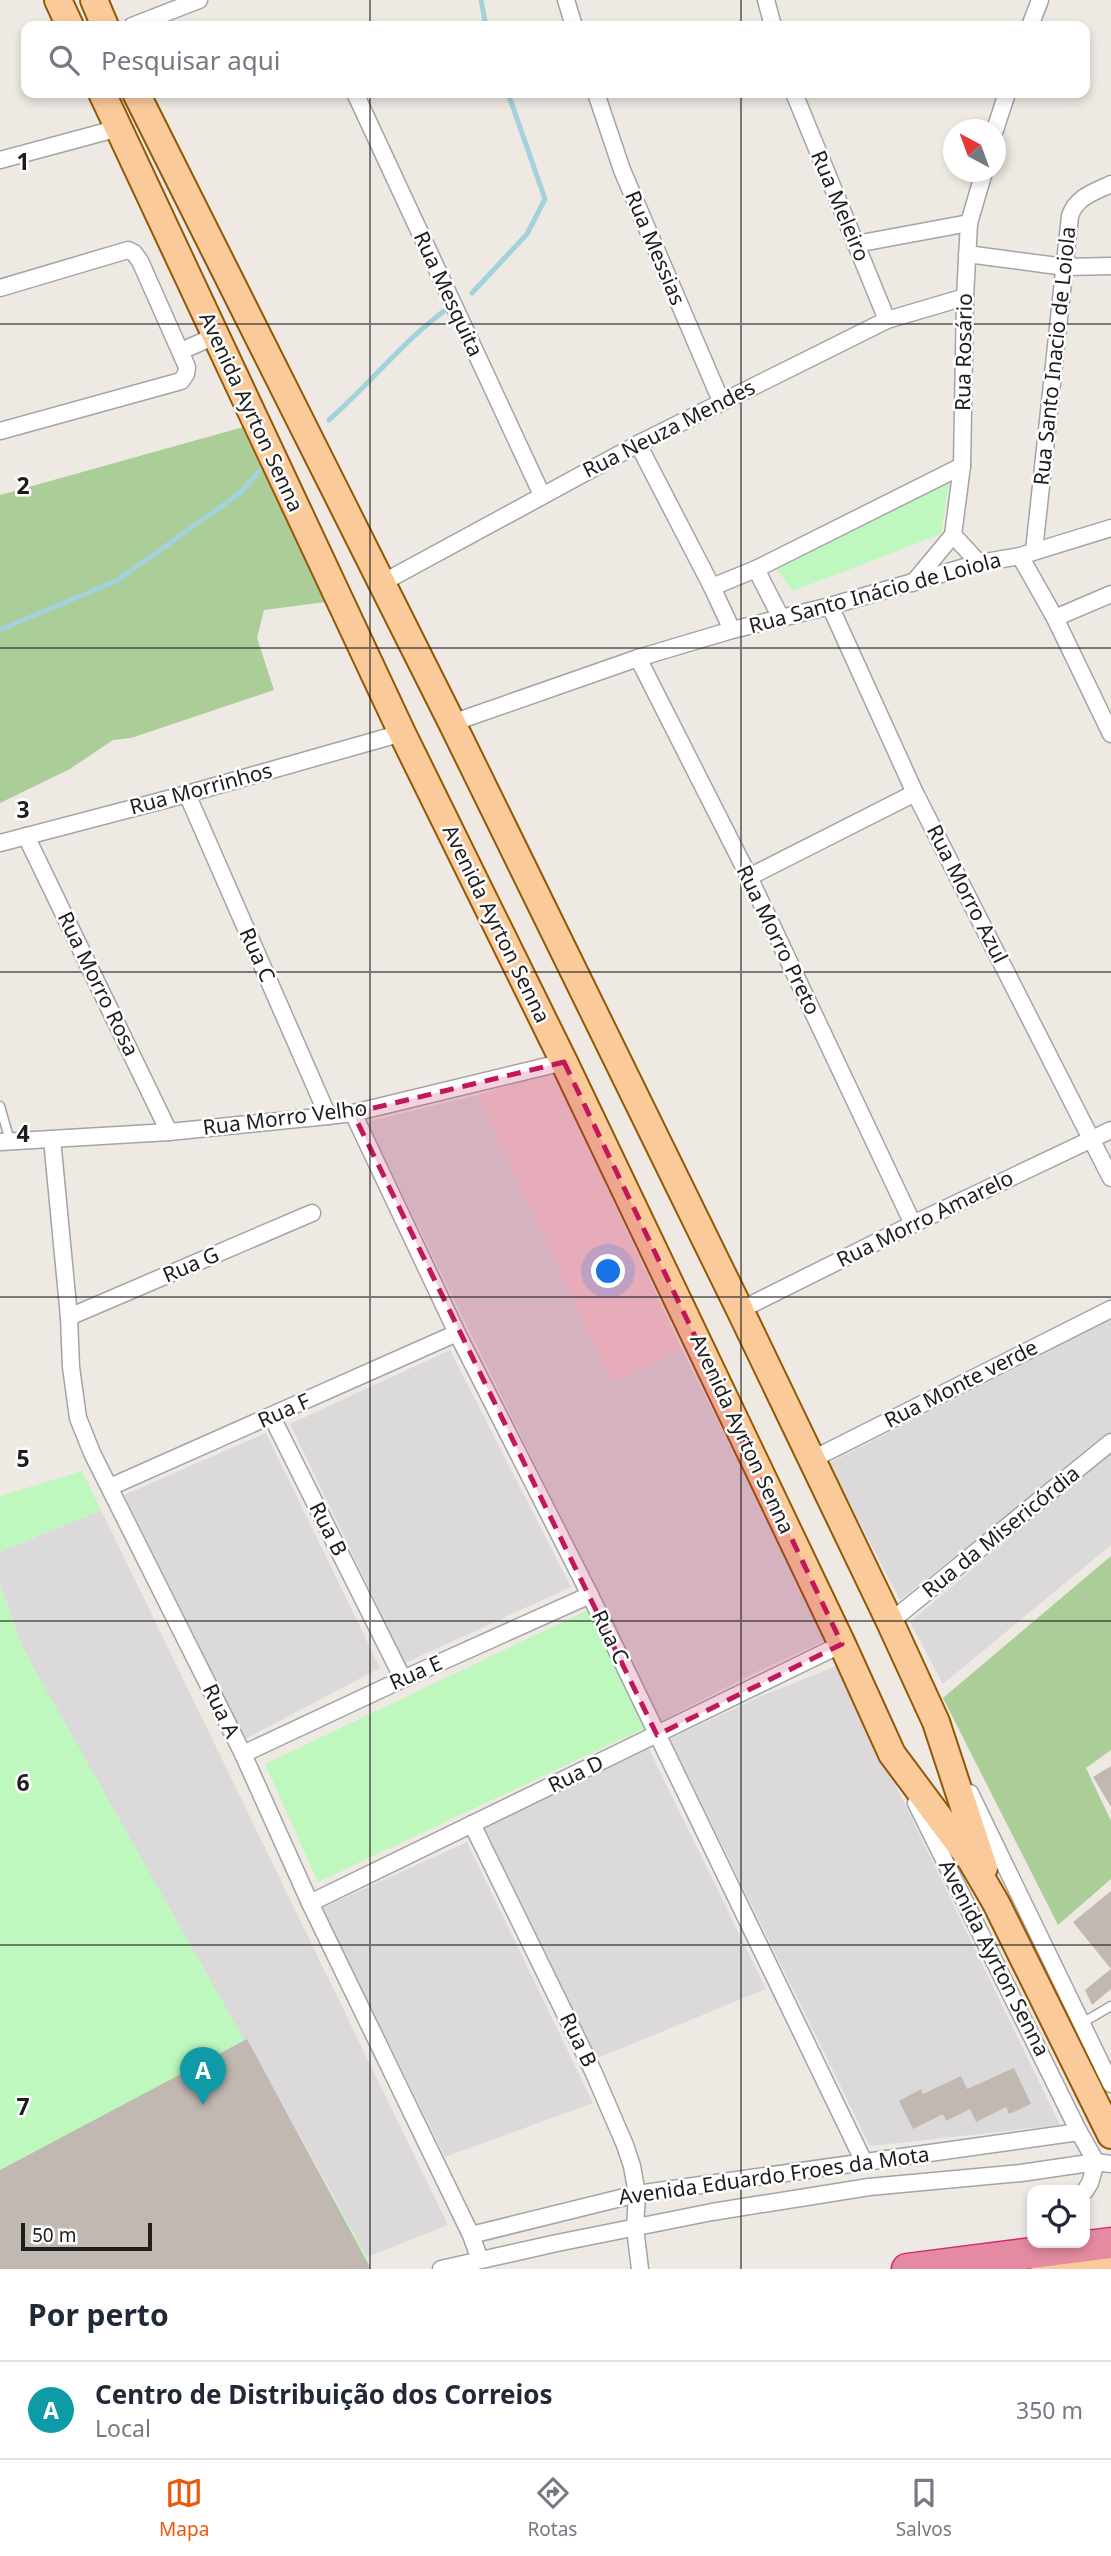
<!DOCTYPE html>
<html lang="pt">
<meta charset="utf-8">
<style>
:root{--surface:#fff;--page:#f2f2f3;--text:#1f2937;--muted:#747a83;--line:#e0e1e3;--accent:#ea580c}
body{margin:0;font-family:"Noto Sans",sans-serif;background:var(--page);color:var(--text)}
.controls{position:absolute;right:21px;bottom:21px;display:grid;overflow:hidden;border-radius:14px;box-shadow:0 4px 10px #0003}
.controls button{width:63px;height:63px;display:grid;place-items:center;padding:0;border:0;border-bottom:2px solid var(--line);background:var(--surface);color:var(--text);font:35px sans-serif}
.compass{position:absolute;left:943px;top:119px;width:63px;height:63px;border-radius:50%;background:var(--surface);box-shadow:0 4px 10px #0003;rotate:319deg}
.scale{position:absolute;left:21px;bottom:18px;width:131px;box-sizing:border-box;padding-left:7px;border:4px solid #1d1d1d;border-top:0;font-size:19px;line-height:24px;white-space:nowrap;color:#1d1d1d;-webkit-text-stroke:5px #fff;paint-order:stroke}
.you{position:absolute;left:609px;top:1272px;width:24px;height:24px;margin:-18px;border:5px solid #fff;border-radius:50%;background:#1a73e8;box-shadow:0 0 0 10px #1a73e833}
.badge{display:grid;place-items:center;width:46px;height:46px;border-radius:50%;background:var(--accent);color:#fff;font-size:23px;font-weight:700}
.pin{position:absolute;translate:-50% -58px;filter:drop-shadow(0 2px 4px #0008)}
.pin::after{content:'';position:absolute;top:37px;width:24px;height:21px;background:inherit;clip-path:polygon(0 0,100% 0,50% 100%)}
.list{margin:0;padding:0;list-style:none}
h2{display:flex;justify-content:space-between;align-items:center;height:91px;margin:0;padding:0 28px;font-size:30px}
h2 small{font-size:23px;font-weight:400;color:var(--muted)}
.list li{display:grid;grid-template-columns:46px 1fr auto;gap:21px;align-items:center;box-sizing:border-box;height:98px;padding:0 28px;border-top:2px solid var(--line)}
.list b{display:block;font-size:26px;white-space:nowrap}
.list p{margin:0;font-size:23px;white-space:nowrap;color:var(--muted)}
.list em{font-size:23px;font-style:normal;color:var(--muted)}
.icon{flex:none;width:38px;height:38px;fill:none;stroke:currentColor;stroke-width:2;stroke-linecap:round;stroke-linejoin:round}
.map{position:relative;flex:none;width:1111px;height:2269px;overflow:hidden}
.search{position:absolute;background:var(--surface);box-shadow:0 4px 10px #0003;left:21px;right:21px;top:21px;height:77px;display:flex;align-items:center;gap:18px;box-sizing:border-box;padding:0 24px;border-radius:14px;color:var(--muted);font-size:26px}
.sheet{height:189px;background:var(--surface)}
nav{display:flex;justify-content:space-around;align-items:center;box-sizing:border-box;height:98px;border-top:2px solid var(--line);background:var(--surface);font-size:19px;color:var(--muted)}
nav a{display:grid;justify-items:center;gap:4px}
nav .on{color:var(--accent)}
.map>svg:first-child{display:block}
</style>
<div class="map">
<svg width="1111" height="2269" viewBox="0 0 1111 2269">
<rect width="100%" height="100%" fill="#eee9e2"/>
<g fill="#dbd9da">
<path d="M477 1095 612 1382 682 1349 826 1640 750 1675 661 1721 367 1122Z"/>
<path d="M1111 1320V1432L900 1600 829 1463Z"/>
<path d="M450 1350 571 1587 405 1663 290 1424Z"/>
<path d="M266 1433 380 1668 245 1739 124 1495Z"/>
<path d="M1111 1452V1545L943 1684 910 1622Z"/>
<path d="M101 1510 448 2225 367 2257 247 2040 0 2170V1679L32 1665 22 1647 0 1584V1552Z"/>
<path d="M836 1666 839 1668 1060 2125 870 2146 670 1739 759 1697Z"/>
<path d="M649 1749 766 1989 595 2059 485 1828Z"/>
<path d="M467 1842 593 2103 445 2157 322 1908Z"/>
</g>
<path fill="#efd1d2" d="M553 1072 682 1349 612 1383 477 1095Z"/>
<g fill="#abcd98">
<path d="M247 426 326 602 264 610 257 638 274 690 131 738 113 740 70 769 0 803V495Z"/>
<path d="M1111 1556V1750L1086 1768 1111 1821V1879L1058 1925 943 1698Z"/>
</g>
<g fill="#bff8bf">
<path d="M950 475 941 534 793 591 776 568Z"/>
<path d="M82 1471 101 1510 0 1552V1496Z"/>
<path d="M0 1584 22 1647 367 2257 371 2269H0Z"/>
<path d="M590 1609 647 1727 318 1882 265 1764Z"/>
</g>
<g fill="none" stroke-linecap="round" stroke-linejoin="round">
<g stroke="#a3d2db" stroke-width="5">
<path d="M481 0 486 26"/>
<path d="M472 293 527 234 545 199 508 93"/>
<path d="M329 420C370 384 404 340 448 308"/>
<path d="M0 630 118 580 240 493 262 468"/>
</g>
</g>
<g fill="#c2b8b2">
<path d="M1111 1766V1807L1093 1777Z"/>
<path d="M1111 1891V1989L1092 2005 1085 1990 1111 1969 1073 1922Z"/>
<path d="M247 2039 371 2269H0V2170Z"/>
<path d="M1014 2068 1031 2104 1009 2114 1006 2107 976 2122 970 2109 946 2121 943 2114 913 2129 899 2101 921 2089 923 2094 961 2076 967 2089Z"/>
</g>
<g fill="none" stroke-linecap="round" stroke-linejoin="round">
<defs>
<g id="lane">
<path d="M0 1106 10 1141"/>
<path d="M1082 2023 1111 2006"/>
</g>
<g id="street">
<path d="M566 0 574 26"/>
<path d="M766 0 773 26"/>
<path d="M132 26 199 0"/>
<path d="M1030 26 1040 0"/>
<path d="M355 93 542 495"/>
<path d="M596 93 622 170 721 401"/>
<path d="M794 93 887 320"/>
<path d="M995 130 1007 93"/>
<path d="M0 160 119 128"/>
<path d="M856 244 969 223"/>
<path d="M967 254 1065 267 1111 266"/>
<path d="M0 288 128 250 134 253 140 261 187 367 186 374 181 381 0 431"/>
<path d="M181 351 215 336"/>
<path d="M638 444 712 587 732 630"/>
<path d="M953 535 979 563"/>
<path d="M1034 551 1070 216C1076 197 1094 192 1111 184"/>
<path d="M1020 556 1055 618 1111 734"/>
<path d="M756 569 781 618"/>
<path d="M382 583 638 444 887 320 965 297"/>
<path d="M913 583 953 535 962 466 965 297 969 223 984 172"/>
<path d="M712 587 756 569 962 466"/>
<path d="M830 606 915 793 1111 1178"/>
<path d="M1055 618 1111 594"/>
<path d="M638 658 749 877 913 1224"/>
<path d="M452 723 638 658 732 630 830 606 979 563 1020 556 1111 528"/>
<path d="M187 794 328 1116"/>
<path d="M26 836 169 1132"/>
<path d="M0 843 187 794 402 733"/>
<path d="M749 877 915 793"/>
<path d="M353 1113 457 1333 590 1595 864 2162"/>
<path d="M52 1139 69 1317 71 1367 78 1418 92 1453 243 1754 310 1903 471 2235 480 2260"/>
<path d="M0 1142 169 1132 328 1116 353 1113 564 1062"/>
<path d="M740 1310 913 1224 1111 1130"/>
<path d="M69 1317 312 1213"/>
<path d="M272 1417 403 1679"/>
<path d="M811 1460 1111 1309"/>
<path d="M110 1487 457 1333"/>
<path d="M890 1622 1111 1442"/>
<path d="M243 1754 403 1679 590 1595"/>
<path d="M970 1793 1111 2084"/>
<path d="M916 1803 1079 2132 1096 2162"/>
<path d="M472 1824 593 2071 625 2145 632 2166 637 2194 635 2228 640 2269"/>
<path d="M310 1903 842 1644"/>
<path d="M1085 2191 1090 2183 1096 2162"/>
<path d="M471 2235 637 2194 1079 2132"/>
<path d="M441 2269 557 2243 712 2212 869 2187 1021 2173 1096 2162 1111 2164"/>
</g>
<g id="primary">
<path d="M58 0 70 26"/>
<path d="M94 0 105 26"/>
<path d="M102 93 402 733 564 1062 842 1644 892 1754 971 1860 996 1903 1111 2135"/>
<path d="M136 93 452 723 740 1310 890 1622 936 1722 984 1868"/>
<path d="M1039 2258 1111 2269"/>
</g>
<path id="highway" d="M907 2269 1111 2243"/>
</defs>
<use href="#lane" stroke="#a4a4a4" stroke-width="11"/>
<use href="#street" stroke="#a4a4a4" stroke-width="19"/>
<use href="#primary" stroke="#925803" stroke-width="30"/>
<use href="#highway" stroke="#d5276f" stroke-width="33"/>
<use href="#lane" stroke="#fff" stroke-width="8"/>
<use href="#street" stroke="#fff" stroke-width="16"/>
<use href="#primary" stroke="#faca9b" stroke-width="26"/>
<use href="#highway" stroke="#e48ba2" stroke-width="30"/>
</g>
<path fill="#c2185b" fill-opacity="0.2" stroke="#c2185b" stroke-width="5" stroke-dasharray="14 9" stroke-linejoin="round" d="M564 1062 842 1644 657 1735 353 1113Z"/>
<path fill="none" stroke="#1d1d1d" stroke-width="2" stroke-opacity="0.55" d="M370 0V26M741 0V26M370 93V2269M741 93V2269M0 324H1111M0 648H1111M0 972H1111M0 1297H1111M0 1621H1111M0 1945H1111"/>
<g text-anchor="middle" stroke-width="5" stroke-linejoin="round" paint-order="stroke">
<g font-size="21" fill="#1d1d1d" stroke="#fff">
<text transform="translate(840 206) rotate(67)" y="7">Rua Meleiro</text>
<text transform="translate(655 248) rotate(67)" y="7">Rua Messias</text>
<text transform="translate(448 294) rotate(65)" y="7">Rua Mesquita</text>
<text transform="translate(964 352) rotate(-89)" y="7">Rua Rosário</text>
<text transform="translate(1055 356) rotate(-84)" y="7">Rua Santo Inacio de Loiola</text>
<text transform="translate(251 412) rotate(65)" y="7">Avenida Ayrton Senna</text>
<text transform="translate(669 429) rotate(-27)" y="7">Rua Neuza Mendes</text>
<text transform="translate(875 593) rotate(-15)" y="7">Rua Santo Inácio de Loiola</text>
<text transform="translate(201 789) rotate(-15)" y="7">Rua Morrinhos</text>
<text transform="translate(967 894) rotate(63)" y="7">Rua Morro Azul</text>
<text transform="translate(496 924) rotate(64)" y="7">Avenida Ayrton Senna</text>
<text transform="translate(778 940) rotate(64)" y="7">Rua Morro Preto</text>
<text transform="translate(257 955) rotate(66)" y="7">Rua C</text>
<text transform="translate(98 984) rotate(64)" y="7">Rua Morro Rosa</text>
<text transform="translate(285 1118) rotate(-7)" y="7">Rua Morro Velho</text>
<text transform="translate(925 1219) rotate(-26)" y="7">Rua Morro Amarelo</text>
<text transform="translate(191 1265) rotate(-23)" y="7">Rua G</text>
<text transform="translate(961 1384) rotate(-27)" y="7">Rua Monte verde</text>
<text transform="translate(284 1411) rotate(-24)" y="7">Rua F</text>
<text transform="translate(742 1434) rotate(65)" y="7">Avenida Ayrton Senna</text>
<text transform="translate(328 1529) rotate(63)" y="7">Rua B</text>
<text transform="translate(1001 1532) rotate(-39)" y="7">Rua da Misericórdia</text>
<text transform="translate(610 1637) rotate(64)" y="7">Rua C</text>
<text transform="translate(416 1673) rotate(-24)" y="7">Rua E</text>
<text transform="translate(221 1711) rotate(64)" y="7">Rua A</text>
<text transform="translate(576 1774) rotate(-26)" y="7">Rua D</text>
<text transform="translate(994 1958) rotate(63)" y="7">Avenida Ayrton Senna</text>
<text transform="translate(578 2040) rotate(64)" y="7">Rua B</text>
<text transform="translate(774 2176) rotate(-8)" y="7">Avenida Eduardo Froes da Mota</text>
</g>
</g>
<g font-size="23" text-anchor="middle" font-weight="bold" fill="#1d1d1d" stroke="#fff" stroke-width="5" stroke-linejoin="round" paint-order="stroke">
<text x="23" y="170">1</text>
<text x="23" y="494">2</text>
<text x="23" y="818">3</text>
<text x="23" y="1142">4</text>
<text x="23" y="1467">5</text>
<text x="23" y="1791">6</text>
<text x="23" y="2115">7</text>
</g>
</svg>
<div class="controls">
<button><svg class="icon" aria-label="locate" viewBox="0 0 24 24"><circle cx="12" cy="12" r="6"/><path d="M12 2v4M12 18v4M2 12h4M18 12h4"/></svg></button>
</div>
<svg class="compass" viewBox="-18 -18 36 36"><path d="M0-13l5 13h-10z" fill="#e53935"/><path d="M0 13l5-13h-10z" fill="#747a83"/></svg>
<div class="scale">50 m</div>
<div class="you"></div>
<div class="pin badge" style="left:203px;top:2105px;background:#0f9aa8">A</div>
<div class="search"><svg class="icon" aria-label="search" viewBox="0 0 24 24"><circle cx="10" cy="10" r="6"/><path d="M15 15l6 6"/></svg>Pesquisar aqui</div>
</div>
<section class="sheet">
<h2>Por perto<small></small></h2>
<ul class="list">
<li><span class="badge" style="background:#0f9aa8">A</span><div><b>Centro de Distribuição dos Correios</b><p>Local</p></div><em>350 m</em></li>
</ul>
</section>
<nav>
<a class="on"><svg class="icon" aria-label="map" viewBox="0 0 24 24"><path d="M3 6l6-2 6 2 6-2v14l-6 2-6-2-6 2zM9 4v14M15 6v14"/></svg>Mapa</a>
<a><svg class="icon" aria-label="directions" viewBox="0 0 24 24"><path d="M12 3l9 9-9 9-9-9zM9 14v-3h6M13 9l2 2-2 2"/></svg>Rotas</a>
<a><svg class="icon" aria-label="saved" viewBox="0 0 24 24"><path d="M7 4h10v16l-5-4-5 4z"/></svg>Salvos</a>
</nav>
